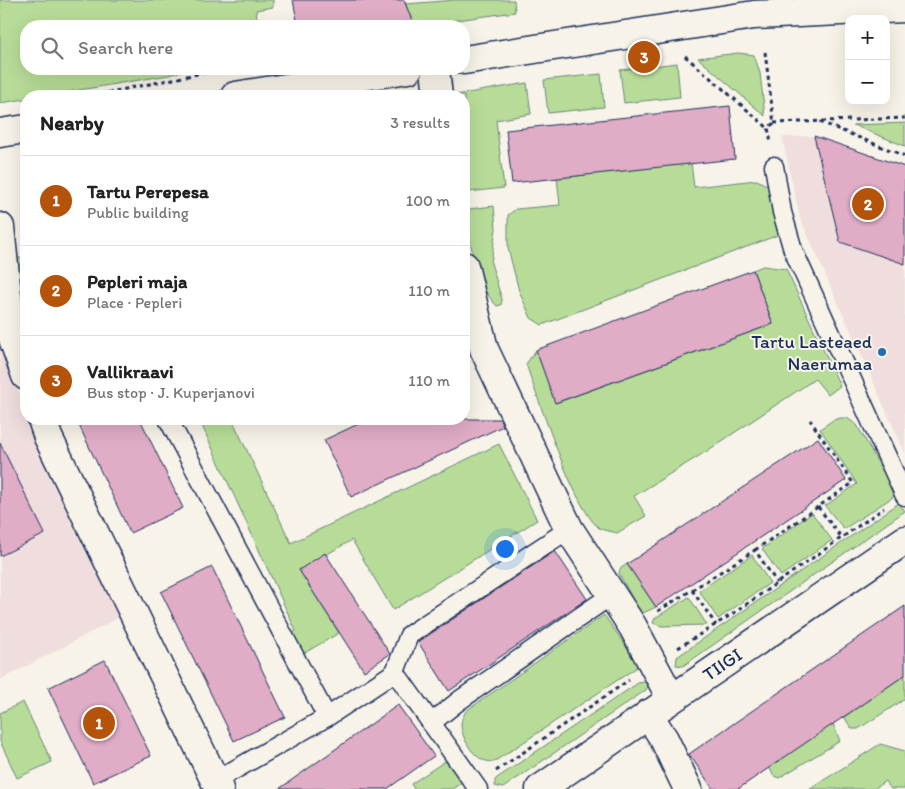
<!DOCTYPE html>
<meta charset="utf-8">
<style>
:root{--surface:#fff;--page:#f2f2f2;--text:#222;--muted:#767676;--line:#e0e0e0;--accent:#b45309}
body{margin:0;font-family:Itim,sans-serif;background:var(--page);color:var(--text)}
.controls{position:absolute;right:15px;top:15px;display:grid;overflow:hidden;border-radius:10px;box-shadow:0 5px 20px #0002}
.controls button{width:45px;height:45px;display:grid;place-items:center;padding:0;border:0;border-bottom:1px solid var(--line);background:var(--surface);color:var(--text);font:25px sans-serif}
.you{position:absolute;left:504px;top:548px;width:18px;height:18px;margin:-12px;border:4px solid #fff;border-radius:50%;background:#1a73e8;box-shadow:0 0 0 8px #1a73e833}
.badge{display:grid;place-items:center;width:32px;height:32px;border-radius:50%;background:var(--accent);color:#fff;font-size:16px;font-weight:700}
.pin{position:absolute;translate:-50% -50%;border:2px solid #fff;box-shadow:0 1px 5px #0006}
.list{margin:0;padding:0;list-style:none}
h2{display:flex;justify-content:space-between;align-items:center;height:65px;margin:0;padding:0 20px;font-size:21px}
h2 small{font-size:16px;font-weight:400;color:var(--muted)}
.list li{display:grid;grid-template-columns:32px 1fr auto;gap:15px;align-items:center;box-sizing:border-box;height:90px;padding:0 20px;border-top:1px solid var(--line)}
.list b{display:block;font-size:19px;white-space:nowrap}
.list p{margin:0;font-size:16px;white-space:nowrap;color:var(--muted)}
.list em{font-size:16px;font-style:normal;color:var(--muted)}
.icon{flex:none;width:28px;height:28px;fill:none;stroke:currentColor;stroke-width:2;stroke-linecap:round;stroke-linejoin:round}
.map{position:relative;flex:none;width:905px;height:789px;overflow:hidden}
.search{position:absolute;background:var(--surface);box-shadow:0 5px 20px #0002;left:20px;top:20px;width:450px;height:55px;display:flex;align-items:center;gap:12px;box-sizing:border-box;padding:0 18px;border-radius:20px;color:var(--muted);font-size:19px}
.panel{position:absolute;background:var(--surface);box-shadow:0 5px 20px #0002;left:20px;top:90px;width:450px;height:335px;border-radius:20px}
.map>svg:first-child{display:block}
</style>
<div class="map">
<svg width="905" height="789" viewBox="0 0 905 789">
<rect width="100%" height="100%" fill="#f7f3e8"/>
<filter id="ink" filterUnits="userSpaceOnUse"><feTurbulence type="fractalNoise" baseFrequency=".02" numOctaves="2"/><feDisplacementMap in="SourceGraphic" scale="10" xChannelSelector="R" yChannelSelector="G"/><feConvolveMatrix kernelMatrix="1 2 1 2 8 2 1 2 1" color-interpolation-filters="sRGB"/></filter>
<g filter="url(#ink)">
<g fill="#f0dede">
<path d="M814 136 905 167V453L800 218 782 137Z"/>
<path d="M0 349 26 408V419H31L122 616 0 680Z"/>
</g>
<g fill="#b7dc97" stroke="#69867a">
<path d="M0 0H273V7L256 10 258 26H26V69H188L169 75 44 96H26V99L0 103Z"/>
<path d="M404 0 406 4 456 0H514L515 12 414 26Z"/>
<path d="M738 53 754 55 760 73 765 116 698 58Z"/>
<path d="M677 63 680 97 624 103 620 70Z"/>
<path d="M601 74 604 107 548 113 544 80Z"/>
<path d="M527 83 531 114 496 120 504 188 469 192 464 153V96L456 95Z"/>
<path d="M905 123V146L853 125Z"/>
<path d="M691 163 694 187 757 180 768 186 778 235 542 325 531 318 519 291 508 248V215L516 209 560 205 557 178Z"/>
<path d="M494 206 496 228 491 263 502 300 501 305 497 306C474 284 468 239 469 209Z"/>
<path d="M26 257V328L17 258Z"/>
<path d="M763 266 786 269 840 386 828 395 815 379 707 451 634 496 646 516 617 533C611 531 602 531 598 527 575 509 537 396 526 364L536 350 556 403 773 324 753 270Z"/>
<path d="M840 418H847L857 425 896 495 844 529 825 506 857 484 820 429 833 420Z"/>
<path d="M199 419H232L291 543 499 444 537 520 393 610 352 540 299 570 339 633 287 663 278 642 296 631Z"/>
<path d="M899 503 905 511 683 666 676 665 677 657Z"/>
<path d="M812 513 832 540 781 576 762 549Z"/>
<path d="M752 555 770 583 718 619 699 591Z"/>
<path d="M627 564 656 607 641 614 619 574 620 569Z"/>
<path d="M689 597 707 625 662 626 653 623 655 618Z"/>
<path d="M604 615 637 662 636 668 495 761C478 766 462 741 461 725 461 719 464 715 466 711Z"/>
<path d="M905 675V699L858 729H852L844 717Z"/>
<path d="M645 682 648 686 646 690 503 788 495 786V780L497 778 638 683Z"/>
<path d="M23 702 52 762 17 778 0 741V713Z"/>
<path d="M833 724 840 741 779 778 774 776 769 767Z"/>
<path d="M880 744 905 751V789H891L885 781 874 789H810Z"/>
<path d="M445 761 463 782 452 789H414L411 784Z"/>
</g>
<g fill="#e0acc6" stroke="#1b2f5e">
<path d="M293 0H404L414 26H298Z"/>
<path d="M730 106 735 159 512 183 506 130Z"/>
<path d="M814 136 905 167V264L840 242Z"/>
<path d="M753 270 773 324 555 403 536 350Z"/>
<path d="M76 419H140L183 508 130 533Z"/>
<path d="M369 419H500L503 426 351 497 324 440Z"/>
<path d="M818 438 846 480 656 607 627 564Z"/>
<path d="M0 443 45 534 0 556Z"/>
<path d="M555 551 587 599 449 691 418 642Z"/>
<path d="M325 553 390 654 364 671 299 570Z"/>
<path d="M212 567 285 717 234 741 161 592Z"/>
<path d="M905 606V675L738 789H713L689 754Z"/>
<path d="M105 660 151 756 93 783 48 688Z"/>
<path d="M398 705 434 756 387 789H279Z"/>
</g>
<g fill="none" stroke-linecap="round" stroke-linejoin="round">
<defs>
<g id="lane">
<path d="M774 166 782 212 793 250 905 496"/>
<path d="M168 419 327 717 395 672 478 789"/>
<path d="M395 672 409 635 569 529"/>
<path d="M431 723 460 700 613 594"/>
<path d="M215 781 327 717"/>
</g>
<g id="street">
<path d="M464 60 754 15 905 8"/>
<path d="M435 69 438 96"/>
<path d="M235 96 408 69"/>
<path d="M0 133 26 129"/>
<path d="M0 227 11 333 26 376"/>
<path d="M464 266 484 349 569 529 633 627 671 698"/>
<path d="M42 419 48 437 219 789"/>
<path d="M648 714 664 739 688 789"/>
<path d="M540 789 905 540"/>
</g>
</defs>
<use href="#lane" stroke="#1b2f5e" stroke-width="21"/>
<use href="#street" stroke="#1b2f5e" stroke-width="31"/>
<g stroke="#1b2f5e" stroke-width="3" stroke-dasharray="4 4" stroke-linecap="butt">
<path d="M765 52 774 123 768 128 771 143"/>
<path d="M685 56 768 128"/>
<path d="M92 96 221 69"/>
<path d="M820 122 905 156"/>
<path d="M774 123 905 118"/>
<path d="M818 507 842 538"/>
<path d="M755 550 853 483 810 420"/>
<path d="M692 590 755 550 777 583"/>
<path d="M658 611 692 590 716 625"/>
<path d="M678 648 734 613 884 508"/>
<path d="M496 771 629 680"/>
</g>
<use href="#lane" stroke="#f7f3e8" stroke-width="18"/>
<use href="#street" stroke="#f7f3e8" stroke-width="28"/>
</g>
</g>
<circle fill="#1f6fb2" stroke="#f7f3e8" stroke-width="2" cx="882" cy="352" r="5"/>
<g text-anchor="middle" stroke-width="4" stroke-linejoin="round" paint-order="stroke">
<g font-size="19" fill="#1b2f5e" stroke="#f7f3e8" text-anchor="end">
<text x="872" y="348">Tartu Lasteaed<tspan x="872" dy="22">Naerumaa</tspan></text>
</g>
<g font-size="19" fill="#1b2f5e" stroke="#f7f3e8">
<text transform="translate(722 664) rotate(-34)" y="7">TIIGI</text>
</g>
</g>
</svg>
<div class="controls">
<button>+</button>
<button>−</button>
</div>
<div class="you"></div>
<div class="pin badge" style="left:99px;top:723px">1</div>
<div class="pin badge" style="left:868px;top:204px">2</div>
<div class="pin badge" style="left:644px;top:57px">3</div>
<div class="search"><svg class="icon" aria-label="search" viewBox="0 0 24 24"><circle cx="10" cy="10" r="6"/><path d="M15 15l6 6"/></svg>Search here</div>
<section class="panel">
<h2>Nearby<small>3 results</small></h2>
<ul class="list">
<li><span class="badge">1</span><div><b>Tartu Perepesa</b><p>Public building</p></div><em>100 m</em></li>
<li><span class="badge">2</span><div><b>Pepleri maja</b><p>Place · Pepleri</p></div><em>110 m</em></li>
<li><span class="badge">3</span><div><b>Vallikraavi</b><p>Bus stop · J. Kuperjanovi</p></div><em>110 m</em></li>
</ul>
</section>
</div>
